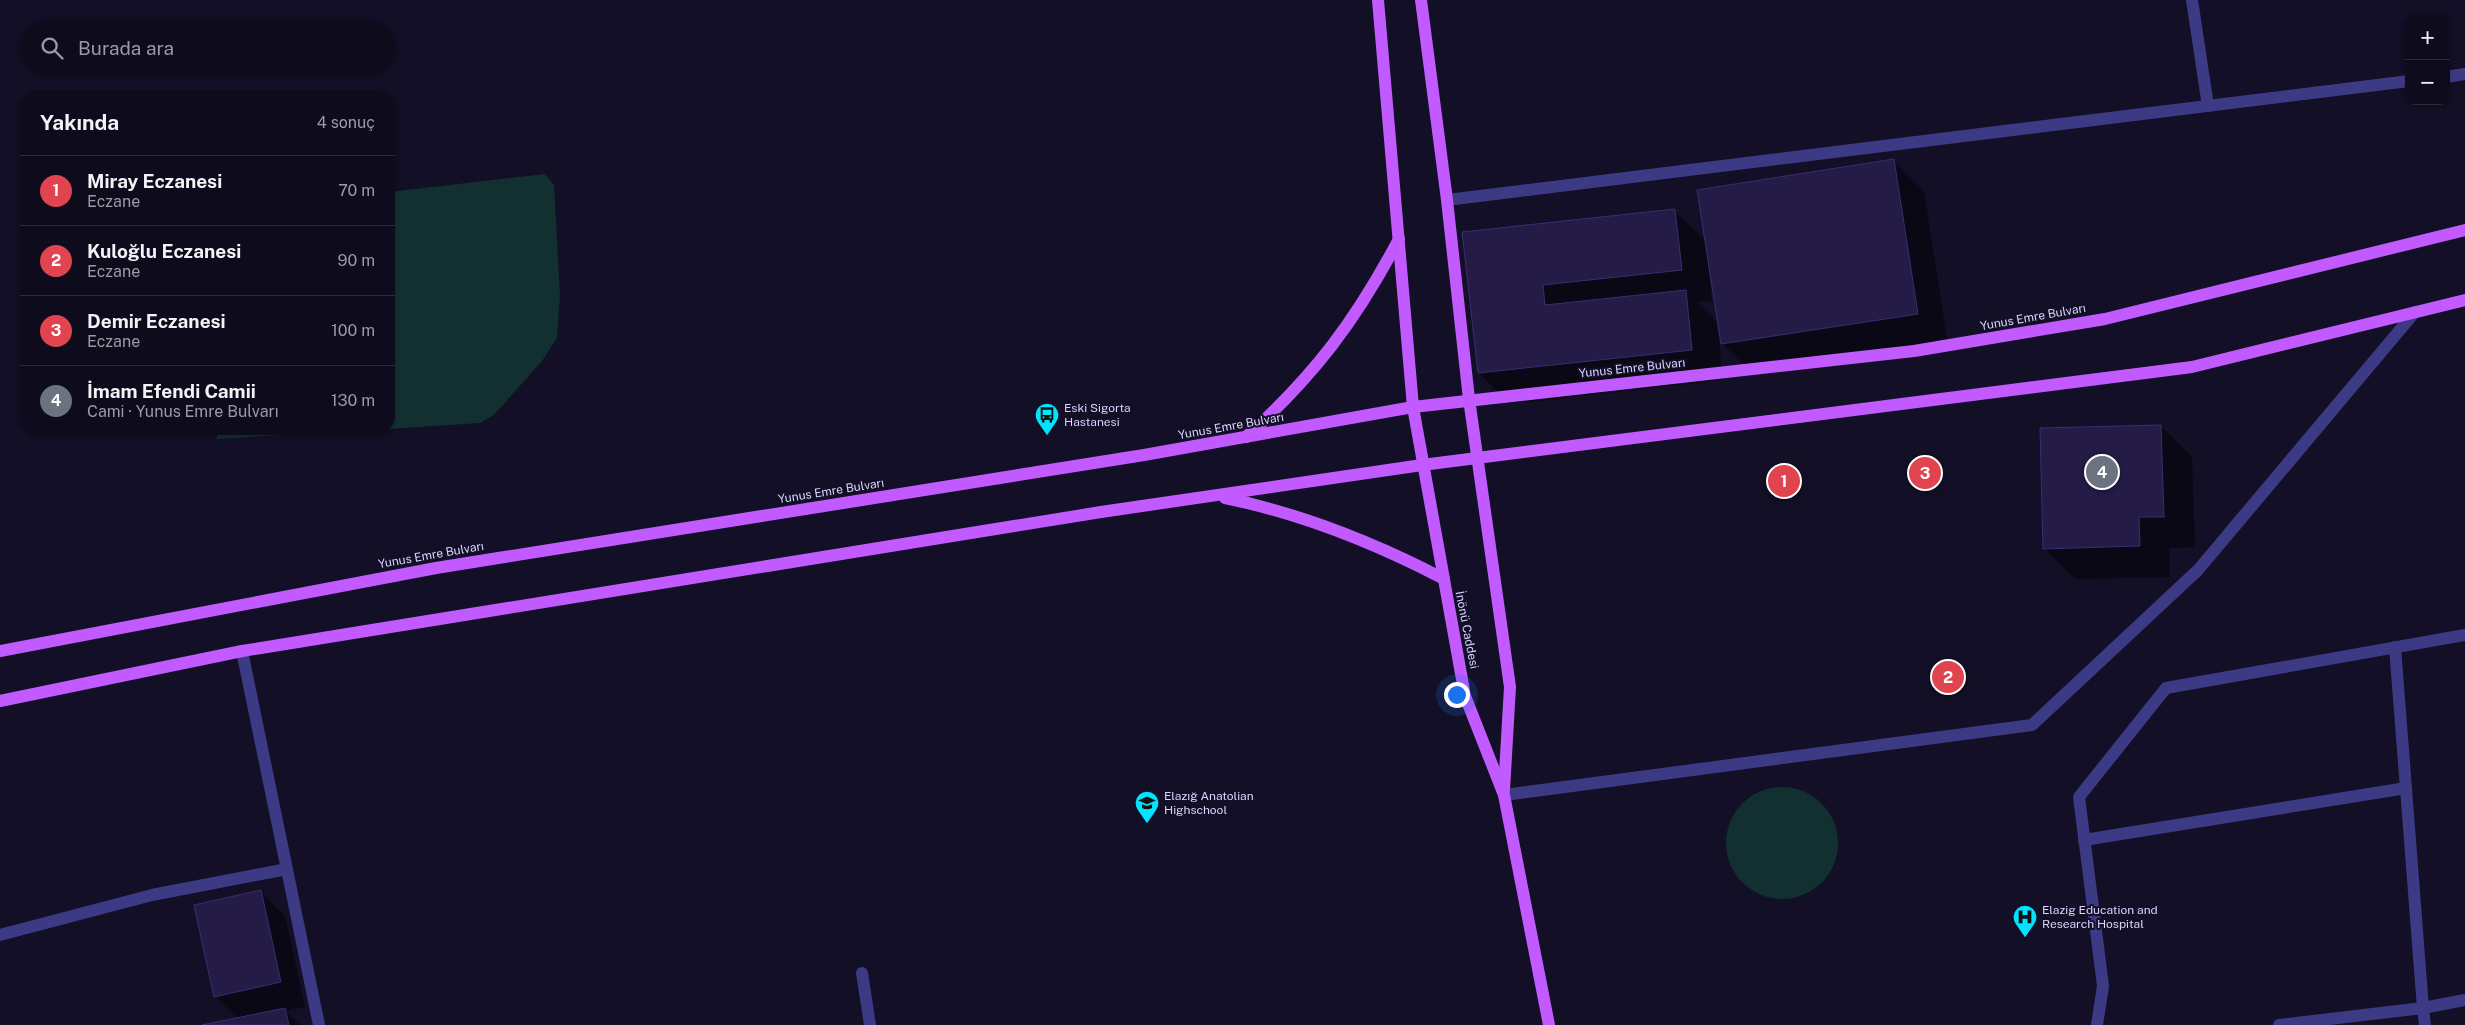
<!DOCTYPE html>
<html lang="tr">
<meta charset="utf-8">
<style>
:root{--surface:#0e0b1c;--page:#171425;--text:#f1f3f6;--muted:#9b9ba3;--line:#2e2b3b;--accent:#00e5ff}
body{margin:0;font-family:"Public Sans",sans-serif;background:var(--page);color:var(--text)}
.controls{position:absolute;right:15px;top:15px;display:grid;overflow:hidden;border-radius:10px;box-shadow:0 1px 4px #0004}
.controls button{width:45px;height:45px;display:grid;place-items:center;padding:0;border:0;border-bottom:1px solid var(--line);background:var(--surface);color:var(--text);font:25px sans-serif}
.you{position:absolute;left:1456px;top:694px;width:18px;height:18px;margin:-12px;border:4px solid #fff;border-radius:50%;background:#1a73e8;box-shadow:0 0 0 8px #1a73e833}
.badge{display:grid;place-items:center;width:32px;height:32px;border-radius:50%;background:var(--accent);color:#fff;font-size:16px;font-weight:700}
.pin{position:absolute;translate:-50% -50%;border:2px solid #fff;box-shadow:0 1px 5px #0006}
.list{margin:0;padding:0;list-style:none}
h2{display:flex;justify-content:space-between;align-items:center;height:65px;margin:0;padding:0 20px;font-size:21px}
h2 small{font-size:16px;font-weight:400;color:var(--muted)}
.list li{display:grid;grid-template-columns:32px 1fr auto;gap:15px;align-items:center;box-sizing:border-box;height:70px;padding:0 20px;border-top:1px solid var(--line)}
.list b{display:block;font-size:19px;white-space:nowrap}
.list p{margin:0;font-size:16px;white-space:nowrap;color:var(--muted)}
.list em{font-size:16px;font-style:normal;color:var(--muted)}
.icon{flex:none;width:28px;height:28px;fill:none;stroke:currentColor;stroke-width:2;stroke-linecap:round;stroke-linejoin:round}
.map{position:relative;flex:none;width:2465px;height:1025px;overflow:hidden}
.search{position:absolute;background:var(--surface);box-shadow:0 1px 4px #0004;left:20px;top:20px;width:375px;height:55px;display:flex;align-items:center;gap:12px;box-sizing:border-box;padding:0 18px;border-radius:28px;color:var(--muted);font-size:19px}
.panel{position:absolute;background:var(--surface);box-shadow:0 1px 4px #0004;left:20px;top:90px;width:375px;height:345px;border-radius:20px}
.map>svg:first-child{display:block}
</style>
<div class="map">
<svg width="2465" height="1025" viewBox="0 0 2465 1025">
<rect width="100%" height="100%" fill="#130f26"/>
<g fill="#12302f">
<path d="M545 174 554 185 560 295 557 338 542 361 494 415 480 423 389 429V192Z"/>
<path d="M218 429H387L217 439Z"/>
<circle cx="1782" cy="843" r="56"/>
</g>
<g fill="#0007">
<path d="M1893 160 1924 191 1948 345 1754 375 1723 344 1710 266H1708L1712 301 1697 302 1717 322 1723 380 1510 404 1479 373 1463 233 1674 210 1707 242Z"/>
<path d="M2161 426 2192 457 2195 547 2169 548 2170 577 2075 579 2044 548Z"/>
<path d="M261 892 285 916 305 1007 286 1011 300 1025H208L238 1019 215 996Z"/>
</g>
<g fill="#241b47" stroke="#3b2d73">
<path d="M1894 159 1918 314 1721 344 1697 190Z"/>
<path d="M1675 209 1682 270 1543 285 1545 305 1686 290 1692 350 1478 373 1462 232Z"/>
<path d="M2161 425 2164 517H2139L2140 546 2043 549 2040 428Z"/>
<path d="M261 890 281 982 214 997 194 905Z"/>
<path d="M285 1008 289 1025H202Z"/>
</g>
<g fill="none" stroke-linecap="round" stroke-linejoin="round">
<g stroke="#3d3a85" stroke-width="12">
<path d="M2192 0 2208 106"/>
<path d="M2446 77 2465 74"/>
<path d="M1447 200 2409 81"/>
<path d="M2395 647 2423 1008 2465 1000"/>
<path d="M242 651 319 1025"/>
<path d="M1504 795 2032 725 2198 570 2415 312"/>
<path d="M2084 840 2406 788"/>
<path d="M0 935 152 895 287 869"/>
<path d="M862 973 870 1025"/>
<path d="M2097 1025 2103 986 2079 797 2166 688 2465 635"/>
<path d="M2279 1025 2423 1008 2425 1025"/>
</g>
<g stroke="#c25bff" stroke-width="12">
<path d="M1378 0 1413 407 1465 696 1504 795 1549 1025"/>
<path d="M1421 0 1447 200 1469 399 1510 687 1504 790"/>
<path d="M1246 437C1315 375 1356 320 1399 239"/>
<path d="M1225 498C1303 514 1373 542 1444 579"/>
<path d="M0 651 436 568 1144 455 1413 407 1914 351 2105 319 2465 230"/>
<path d="M0 701 242 651 1101 512 1422 465 2192 367 2465 300"/>
</g>
</g>
<defs>
<symbol id="bus-pin" viewBox="-11 -11 22 30"><path d="M0 17L-7.5 6A9.5 9.5 0 1 1 7.5 6Z" fill="#00e5ff" stroke="#130f26"/><path d="M-5-6H5V4H4V6H2V4H-2V6H-4V4H-5ZM-3.5-4V0h7V-4ZM-3.5 1.2v1.5H-2V1.2ZM2 1.2v1.5H3.5V1.2Z" fill="#111"/></symbol>
<symbol id="school-pin" viewBox="-11 -11 22 30"><path d="M0 17L-7.5 6A9.5 9.5 0 1 1 7.5 6Z" fill="#00e5ff" stroke="#130f26"/><path d="M0-5L7-2L0 1L-7-2ZM-4 1L0 2.5L4 1V4Q0 6-4 4Z" fill="#111"/></symbol>
<symbol id="hospital-pin" viewBox="-11 -11 22 30"><path d="M0 17L-7.5 6A9.5 9.5 0 1 1 7.5 6Z" fill="#00e5ff" stroke="#130f26"/><path d="M-5-5h3v3.5h4V-5h3V5h-3V1.5h-4V5h-3Z" fill="#111"/></symbol>
</defs>
<g fill-rule="evenodd">
<use href="#bus-pin" x="1033" y="401" width="28" height="38"/>
<use href="#school-pin" x="1133" y="789" width="28" height="38"/>
<use href="#hospital-pin" x="2011" y="903" width="28" height="38"/>
</g>
<g text-anchor="middle" stroke-width="4" stroke-linejoin="round" paint-order="stroke">
<g font-size="12" fill="#d9d4ff" stroke="#130f26">
<text transform="translate(2033 317) rotate(-10)" y="4">Yunus Emre Bulvarı</text>
<text transform="translate(1632 368) rotate(-6)" y="4">Yunus Emre Bulvarı</text>
<text transform="translate(1231 426) rotate(-10)" y="4">Yunus Emre Bulvarı</text>
<text transform="translate(831 491) rotate(-9)" y="4">Yunus Emre Bulvarı</text>
<text transform="translate(431 555) rotate(-10)" y="4">Yunus Emre Bulvarı</text>
<text transform="translate(1467 630) rotate(79)" y="4">İnönü Caddesi</text>
</g>
<g font-size="12" fill="#d9d4ff" stroke="#130f26" text-anchor="start">
<text x="1064" y="412">Eski Sigorta<tspan x="1064" dy="14">Hastanesi</tspan></text>
<text x="1164" y="800">Elazığ Anatolian<tspan x="1164" dy="14">Highschool</tspan></text>
<text x="2042" y="914">Elazig Education and<tspan x="2042" dy="14">Research Hospital</tspan></text>
</g>
</g>
</svg>
<div class="controls">
<button>+</button>
<button>−</button>
</div>
<div class="you"></div>
<div class="pin badge" style="left:1784px;top:481px;background:#e0444e">1</div>
<div class="pin badge" style="left:1948px;top:677px;background:#e0444e">2</div>
<div class="pin badge" style="left:1925px;top:473px;background:#e0444e">3</div>
<div class="pin badge" style="left:2102px;top:472px;background:#6b7280">4</div>
<div class="search"><svg class="icon" aria-label="search" viewBox="0 0 24 24"><circle cx="10" cy="10" r="6"/><path d="M15 15l6 6"/></svg>Burada ara</div>
<section class="panel">
<h2>Yakında<small>4 sonuç</small></h2>
<ul class="list">
<li><span class="badge" style="background:#e0444e">1</span><div><b>Miray Eczanesi</b><p>Eczane</p></div><em>70 m</em></li>
<li><span class="badge" style="background:#e0444e">2</span><div><b>Kuloğlu Eczanesi</b><p>Eczane</p></div><em>90 m</em></li>
<li><span class="badge" style="background:#e0444e">3</span><div><b>Demir Eczanesi</b><p>Eczane</p></div><em>100 m</em></li>
<li><span class="badge" style="background:#6b7280">4</span><div><b>İmam Efendi Camii</b><p>Cami · Yunus Emre Bulvarı</p></div><em>130 m</em></li>
</ul>
</section>
</div>
